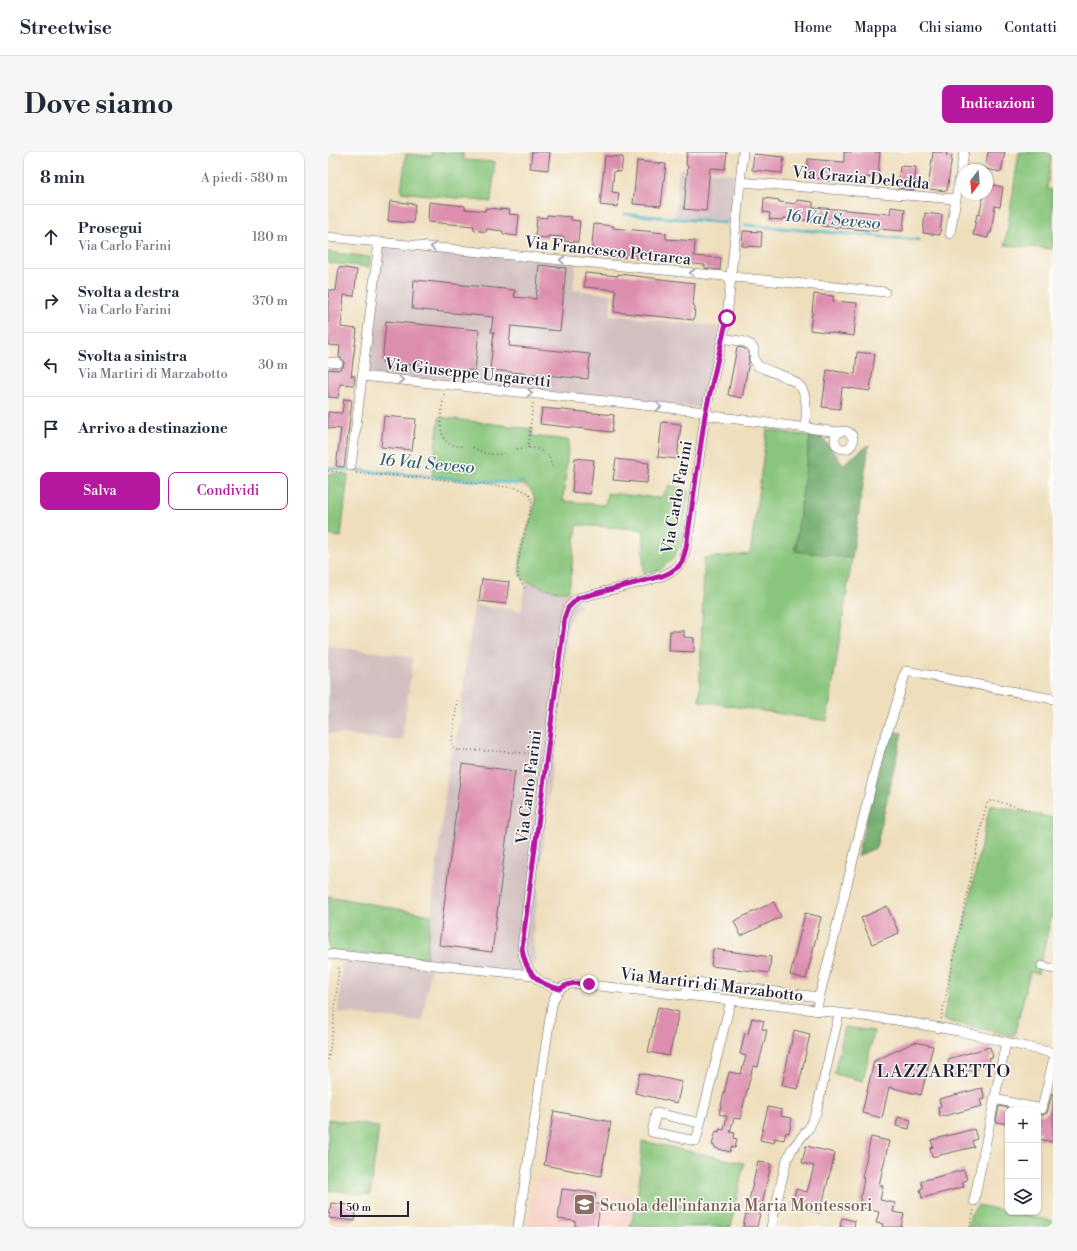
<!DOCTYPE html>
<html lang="it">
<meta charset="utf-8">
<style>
:root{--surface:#fff;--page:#f6f6f7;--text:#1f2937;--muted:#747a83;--line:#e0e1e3;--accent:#b5179e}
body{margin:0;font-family:"Libre Bodoni",serif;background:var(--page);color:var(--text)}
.controls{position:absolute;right:12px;bottom:12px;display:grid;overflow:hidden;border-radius:8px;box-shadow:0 1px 3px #0004}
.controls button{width:36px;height:36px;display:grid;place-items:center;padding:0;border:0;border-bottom:1px solid var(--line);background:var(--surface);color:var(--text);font:20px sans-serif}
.compass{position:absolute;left:629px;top:12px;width:36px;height:36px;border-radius:50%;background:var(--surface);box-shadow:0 1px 3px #0004;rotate:196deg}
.scale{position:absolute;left:12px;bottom:10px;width:69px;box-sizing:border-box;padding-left:4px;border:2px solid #22223b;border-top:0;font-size:11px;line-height:14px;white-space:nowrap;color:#22223b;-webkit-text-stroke:3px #fdfcf7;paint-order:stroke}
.stop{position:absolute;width:12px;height:12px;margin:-9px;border:3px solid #b5179e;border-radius:50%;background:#fff}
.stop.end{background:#b5179e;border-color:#fff;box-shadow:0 1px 4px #0008}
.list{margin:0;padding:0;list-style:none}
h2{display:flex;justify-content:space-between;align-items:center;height:52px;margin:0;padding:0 16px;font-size:17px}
h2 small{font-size:13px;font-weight:400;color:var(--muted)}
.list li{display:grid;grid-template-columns:26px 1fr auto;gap:12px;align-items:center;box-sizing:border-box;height:64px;padding:0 16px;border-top:1px solid var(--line)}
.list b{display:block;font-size:15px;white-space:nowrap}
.list p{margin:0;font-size:13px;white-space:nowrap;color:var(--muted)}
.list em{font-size:13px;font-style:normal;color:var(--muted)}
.actions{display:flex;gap:8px;padding:12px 16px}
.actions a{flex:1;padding:9px 0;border:1px solid var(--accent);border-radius:8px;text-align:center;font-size:14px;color:var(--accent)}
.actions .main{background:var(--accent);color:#fff}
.icon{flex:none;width:22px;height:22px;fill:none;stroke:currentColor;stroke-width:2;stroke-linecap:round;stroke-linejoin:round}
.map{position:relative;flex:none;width:725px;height:1075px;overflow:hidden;border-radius:8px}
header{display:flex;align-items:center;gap:24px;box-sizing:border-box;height:56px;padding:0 20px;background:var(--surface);border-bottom:1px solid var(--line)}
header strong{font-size:19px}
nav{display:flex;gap:22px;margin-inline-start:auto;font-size:14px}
.intro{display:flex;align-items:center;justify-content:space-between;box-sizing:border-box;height:96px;padding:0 24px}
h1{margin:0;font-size:28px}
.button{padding:10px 18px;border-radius:8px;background:var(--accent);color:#fff;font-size:14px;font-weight:700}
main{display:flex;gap:24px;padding:0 24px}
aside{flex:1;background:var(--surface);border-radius:8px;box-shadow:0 1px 3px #0004}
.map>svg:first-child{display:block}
</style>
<header>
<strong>Streetwise</strong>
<nav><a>Home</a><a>Mappa</a><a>Chi siamo</a><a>Contatti</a></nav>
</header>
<div class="intro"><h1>Dove siamo</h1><a class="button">Indicazioni</a></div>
<main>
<aside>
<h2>8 min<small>A piedi · 580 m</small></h2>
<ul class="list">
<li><svg class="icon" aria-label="ahead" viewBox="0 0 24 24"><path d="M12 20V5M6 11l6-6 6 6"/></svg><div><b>Prosegui</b><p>Via Carlo Farini</p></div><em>180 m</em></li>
<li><svg class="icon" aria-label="right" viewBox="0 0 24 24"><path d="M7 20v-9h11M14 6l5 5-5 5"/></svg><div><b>Svolta a destra</b><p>Via Carlo Farini</p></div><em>370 m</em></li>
<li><svg class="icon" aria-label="left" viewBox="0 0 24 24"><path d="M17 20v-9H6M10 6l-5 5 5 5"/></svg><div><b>Svolta a sinistra</b><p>Via Martiri di Marzabotto</p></div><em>30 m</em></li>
<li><svg class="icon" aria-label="arrive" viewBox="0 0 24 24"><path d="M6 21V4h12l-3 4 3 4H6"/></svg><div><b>Arrivo a destinazione</b></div></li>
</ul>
<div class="actions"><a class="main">Salva</a><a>Condividi</a></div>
</aside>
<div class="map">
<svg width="725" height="1075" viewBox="0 0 725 1075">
<rect width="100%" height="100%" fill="#fdfcf7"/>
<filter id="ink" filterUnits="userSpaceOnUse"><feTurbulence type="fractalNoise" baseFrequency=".025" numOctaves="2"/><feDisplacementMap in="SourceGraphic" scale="8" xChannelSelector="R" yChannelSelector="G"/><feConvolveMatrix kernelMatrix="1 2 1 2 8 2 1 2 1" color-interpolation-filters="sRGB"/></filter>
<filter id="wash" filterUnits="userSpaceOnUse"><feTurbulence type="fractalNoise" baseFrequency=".012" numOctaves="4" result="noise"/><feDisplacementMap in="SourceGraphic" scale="16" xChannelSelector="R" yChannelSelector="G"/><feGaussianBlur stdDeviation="0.9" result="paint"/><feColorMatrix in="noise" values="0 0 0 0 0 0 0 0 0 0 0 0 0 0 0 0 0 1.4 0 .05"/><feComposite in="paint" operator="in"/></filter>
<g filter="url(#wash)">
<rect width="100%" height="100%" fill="#eedebc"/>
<path fill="#f7d1c8" d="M208 1025 310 1045 302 1075H200Z"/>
<g fill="#d2bfc0">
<path d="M351 16 406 22 403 71 347 67Z"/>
<path d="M53 91 248 111 245 138 284 142 282 163 394 175 377 256 36 223Z"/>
<path d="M198 429 226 439 234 440 241 439 253 454 247 459 242 467 240 477 205 782 206 799 209 807 201 820 104 810 94 869 10 861 16 800 98 806 122 602 127 595 146 453 193 459Z"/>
<path d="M0 494 85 505 74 589 0 581Z"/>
</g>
<g fill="#89c57b" stroke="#56745b">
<path d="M104 0 135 1V8L167 10 163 50 73 40 78 2 104 4Z"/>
<path d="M691 0H724L719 37 725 38V97L677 93Z"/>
<path d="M0 100 42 105 41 115 0 111Z"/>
<path d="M111 265 205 277 204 284 241 288 235 349 277 353 279 341 332 346 342 333 361 339 353 390 350 398 345 407 333 417 315 423 316 379 310 377 249 373 241 439C226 441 212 434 198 429 195 427 193 425 192 422 189 408 203 367 207 352 207 343 204 338 196 333L104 324Z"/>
<path d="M439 278 482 284 467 398 524 406 499 569 371 549 376 418V406L422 402Z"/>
<path d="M0 321 20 323 13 385 0 383Z"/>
<path d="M662 653 725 666V758L710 822 702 820 686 884 615 868Z"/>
<path d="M0 744 103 763 98 806 0 799Z"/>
<path d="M517 875 546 879 535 929 506 922Z"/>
<path d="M0 967 51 975 42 1043 0 1038Z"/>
<path d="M314 989 416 1011 403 1075H302C311 1045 313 1020 314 989Z"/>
<path d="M650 1053 725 1069V1075H640L643 1062Z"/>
</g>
<g fill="#6eaa6b" stroke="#486653">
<path d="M482 284 495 286 515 312 541 293 524 406 467 399Z"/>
<path d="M563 579 574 581 548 696 529 704 556 598Z"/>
</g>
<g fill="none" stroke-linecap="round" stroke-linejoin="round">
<g stroke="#49b5c5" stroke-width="3">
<path d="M297 62 398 71"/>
<path d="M417 73 591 88"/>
<path d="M0 316 191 332 194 329"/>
</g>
</g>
<g id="blocks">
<g fill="#dd8dad">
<path d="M204 0H222L220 18 202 16Z"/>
<path d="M359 0H399L397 17 382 16 378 59 356 57 360 14 358 13Z"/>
<path d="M516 0H552L550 24H546V26L535 25V27L509 24 508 29 479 25 480 7 516 10Z"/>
<path d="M605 0H619L618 3 624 4 619 39 600 37Z"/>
<path d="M660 0H677L673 20 657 17Z"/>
<path d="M426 2 456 5 454 21 424 18Z"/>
<path d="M277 4 295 5 293 20 286 19 284 40 291 41 289 55 272 53Z"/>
<path d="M309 9 338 12 333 54 305 52Z"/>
<path d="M572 14 588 15 586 38 570 36Z"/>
<path d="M659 32 675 35 672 55 667 54 663 81H661L660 86 645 83 649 62 651 63 656 42H659Z"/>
<path d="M436 46 451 48V50L468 52 469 48 485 50V55L562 62 563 55 577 57 575 79 549 77V79L494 74V70L455 66V68L441 67 442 61 435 60Z"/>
<path d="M62 49 87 52 85 71 60 69Z"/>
<path d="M101 50 137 54V57L157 59 158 56 182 58 181 62 191 63 189 84 175 82V79L159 77 158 80 146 78V74L100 70Z"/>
<path d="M597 61 614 63 612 83 595 81Z"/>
<path d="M219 63 243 65V68L252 69 250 90 236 89V85L220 84V86L207 85 209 65 219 66Z"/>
<path d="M266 72 286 74 285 76 338 81V87L367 89 366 104 393 106 392 118 377 116V113L344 110V105L311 102 310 106 263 102Z"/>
<path d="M415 79 434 80 433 95 414 94Z"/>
<path d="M211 113 238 116 232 179 183 174 181 194 262 202 260 227 162 218 166 180H163L165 165 84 157 86 128 187 138 186 145 208 147Z"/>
<path d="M11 115 29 118 26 144 16 143 13 175 29 177 23 224H27L26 233 12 232 10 246 0 245V217L10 218 15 215 16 211 15 208 11 205 12 194 0 193V138L8 139Z"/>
<path d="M257 121 290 124V122L367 131 365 153 367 154 366 168 286 160 288 138 256 135Z"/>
<path d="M486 142 505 144V149L529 151 526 184 482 178Z"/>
<path d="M58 169 151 178 147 219 54 210Z"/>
<path d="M409 195 415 196 420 199 421 210 414 246 400 243Z"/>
<path d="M529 200 547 202 542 239 514 235 512 257 494 255 499 218 527 222Z"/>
<path d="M16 247 24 248 16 315 8 314 13 277 0 276V260L14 261Z"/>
<path d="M214 256 286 263 284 280 212 272Z"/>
<path d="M56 264 88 267 84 298 53 295Z"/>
<path d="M334 270 353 272 349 307 330 305Z"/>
<path d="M247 306 266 308 262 342 244 340Z"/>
<path d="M288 307 321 311 319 331 285 328Z"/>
<path d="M154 427 181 430 178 452 151 449Z"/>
<path d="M342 479H356V485L366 486V500L341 499Z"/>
<path d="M134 612 187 619 164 800 111 793Z"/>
<path d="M446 750 453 765 413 784 406 769Z"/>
<path d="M559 754 571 781 544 792 533 766Z"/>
<path d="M477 761 493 765 478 827 462 823Z"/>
<path d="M385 797 443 805 441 821 383 814Z"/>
<path d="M330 855 351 860 341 904 320 900Z"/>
<path d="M424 866 436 869 434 877 439 878 430 915 425 914 412 967 406 966 402 980 407 981 406 986 409 987 407 996 403 995 402 1000 387 996V994L384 993 388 979 391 980V977L396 978 399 964 391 962 401 920 413 922 418 904 412 902 417 881 420 882Z"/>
<path d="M466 878 482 882 470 937 454 934Z"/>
<path d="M587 890 605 894 593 943 561 935 554 966 534 961 546 909Z"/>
<path d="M662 895 665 905 661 906 663 913 620 925 617 915 621 914 620 907Z"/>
<path d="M312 921 354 930 349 951 307 941Z"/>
<path d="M654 936 657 947 652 948 654 954 612 965 610 955 613 954 611 947Z"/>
<path d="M724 941H725V990L711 987 713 980 710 979V962L715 963 719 961Z"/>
<path d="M671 954 680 956V972L668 970Z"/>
<path d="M440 955 454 958 453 964 464 966 461 981 458 980 456 988 447 986 446 991 432 988Z"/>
<path d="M226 959 283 970 273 1024 216 1013Z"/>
<path d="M570 965 583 968 581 977 568 974Z"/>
<path d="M646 977 649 987 644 989 646 995 604 1005 602 996 605 995 603 988Z"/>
<path d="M543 985 561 989 551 1033 555 1034 552 1048 567 1051 565 1060 576 1062 573 1075H554L555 1072 548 1071 551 1060 531 1055 536 1026H534Z"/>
<path d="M478 994 507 1001 492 1061 464 1054 468 1037 479 1040 486 1014 474 1011Z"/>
<path d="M430 1009 443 1012 429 1075H415Z"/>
<path d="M636 1018 639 1028 634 1030 636 1035 594 1046 592 1037 595 1036 593 1029Z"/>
<path d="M234 1037 268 1041 266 1052H272L269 1075H247V1069L230 1067Z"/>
<path d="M3 1051 29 1054 27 1069 1 1066Z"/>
<path d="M514 1066 527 1069 526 1075H512Z"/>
</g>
</g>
</g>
<g filter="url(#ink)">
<use href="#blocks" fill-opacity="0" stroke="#696468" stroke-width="1"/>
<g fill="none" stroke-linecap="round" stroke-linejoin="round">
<defs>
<g id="minor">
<path d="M412 30 627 47"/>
<path d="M622 82 636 0"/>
<path d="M0 85 557 140"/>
<path d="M395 186 417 190 423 193 426 197V207L430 214C469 231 483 226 477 276"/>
<path d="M0 210 10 211"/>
<path d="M34 224 278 249 378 260"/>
<path d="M377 263 511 280"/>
<circle cx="516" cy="288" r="9"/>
<path d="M23 314 51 90"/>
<path d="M0 802 205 823"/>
<path d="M714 814 725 817"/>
<path d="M232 837C209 832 197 820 194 796L237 464 240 456 250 446 322 428 334 424 346 418 354 410 358 396 363 366 377 263 399 166 415 0"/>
<path d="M356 843C359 837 361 833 368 830L491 845"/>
<path d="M488 859 552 598 564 567 578 519 725 547"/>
<path d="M666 947 714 957 725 909"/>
<path d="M372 971 328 961 324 980 368 989 403 848"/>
<path d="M646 1049 678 890"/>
<path d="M190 1075 224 853C230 831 241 830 261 833L403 848 568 868 630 879 725 901"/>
<path d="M443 1075 458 1010 464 997 481 976 488 961 511 862"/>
</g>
</defs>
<use href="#minor" stroke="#696468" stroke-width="10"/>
<g stroke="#696468" stroke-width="1.5" stroke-dasharray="1 3" stroke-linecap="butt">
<path d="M116 242C114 259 104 296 134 294"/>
<path d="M145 295C155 302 164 304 177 301"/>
<path d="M200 296 205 250"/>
<path d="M189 297C201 294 211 296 221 304L224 315"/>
<path d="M0 319 16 321"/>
<path d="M28 321 111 327 188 336C197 338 203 341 204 352L190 408V425L197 436"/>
<path d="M129 548 124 590 125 596 128 598H133L167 599 210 602"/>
<path d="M613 867 657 657 660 650 663 649H668L703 659"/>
<path d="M0 908 5 877 11 813"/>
<path d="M642 1075 646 1057"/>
</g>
<use href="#minor" stroke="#fff" stroke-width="9"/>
</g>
<defs><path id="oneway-chevron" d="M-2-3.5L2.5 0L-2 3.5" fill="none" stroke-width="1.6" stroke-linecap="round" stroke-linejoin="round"/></defs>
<g stroke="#9c9ca7">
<use href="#oneway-chevron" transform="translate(105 95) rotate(-175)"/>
<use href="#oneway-chevron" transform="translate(234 108) rotate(-174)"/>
<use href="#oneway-chevron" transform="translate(364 121) rotate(-174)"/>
<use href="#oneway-chevron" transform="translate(73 228) rotate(5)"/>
<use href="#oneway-chevron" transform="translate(202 241) rotate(6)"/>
<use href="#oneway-chevron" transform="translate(331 255) rotate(7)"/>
</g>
</g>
<g fill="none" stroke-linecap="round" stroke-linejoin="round" filter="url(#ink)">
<path stroke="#b5179e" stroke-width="5" d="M261 832C250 831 241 830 232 837 209 832 197 820 194 796L237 464 240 456 250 446 334 424 341 421 350 415 354 410 358 396 377 263 399 166"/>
</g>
<defs>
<symbol id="school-square" viewBox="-11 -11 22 22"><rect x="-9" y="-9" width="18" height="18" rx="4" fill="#8d6e63" stroke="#fdfcf7"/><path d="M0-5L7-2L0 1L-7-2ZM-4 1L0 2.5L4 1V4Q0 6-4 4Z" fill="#fff"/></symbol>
</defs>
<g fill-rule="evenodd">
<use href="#school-square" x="244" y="1040" width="25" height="25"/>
</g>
<g text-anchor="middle" stroke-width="3" stroke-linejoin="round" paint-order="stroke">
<g font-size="16" fill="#22223b" stroke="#fdfcf7">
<text transform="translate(533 25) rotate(5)" y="6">Via Grazia Deledda</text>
<text transform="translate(280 98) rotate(6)" y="6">Via Francesco Petrarca</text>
<text transform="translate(140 220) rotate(6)" y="6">Via Giuseppe Ungaretti</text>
<text transform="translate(348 345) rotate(-80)" y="6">Via Carlo Farini</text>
<text transform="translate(200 635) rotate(-83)" y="6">Via Carlo Farini</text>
<text transform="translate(384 832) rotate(7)" y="6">Via Martiri di Marzabotto</text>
</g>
<g font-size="16" fill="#785e54" stroke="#fdfcf7" text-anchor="start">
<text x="272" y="1059">Scuola dell'infanzia Maria Montessori</text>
</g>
<g font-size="17" font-style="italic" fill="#325d72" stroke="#fdfcf7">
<text transform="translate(505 67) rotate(5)" y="6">16 Val Seveso</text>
<text transform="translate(99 311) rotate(5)" y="6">16 Val Seveso</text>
</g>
<g font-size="18" letter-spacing="1" fill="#22223b" stroke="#fdfcf7">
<text x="616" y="925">LAZZARETTO</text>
</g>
</g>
</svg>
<div class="controls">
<button>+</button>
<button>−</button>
<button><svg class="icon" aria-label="layers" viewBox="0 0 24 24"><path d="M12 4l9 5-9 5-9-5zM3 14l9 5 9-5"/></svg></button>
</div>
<svg class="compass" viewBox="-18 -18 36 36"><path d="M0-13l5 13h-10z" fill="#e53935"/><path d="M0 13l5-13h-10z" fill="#747a83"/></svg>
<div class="scale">50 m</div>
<div class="stop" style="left:399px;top:166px"></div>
<div class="stop end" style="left:261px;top:832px"></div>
</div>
</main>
